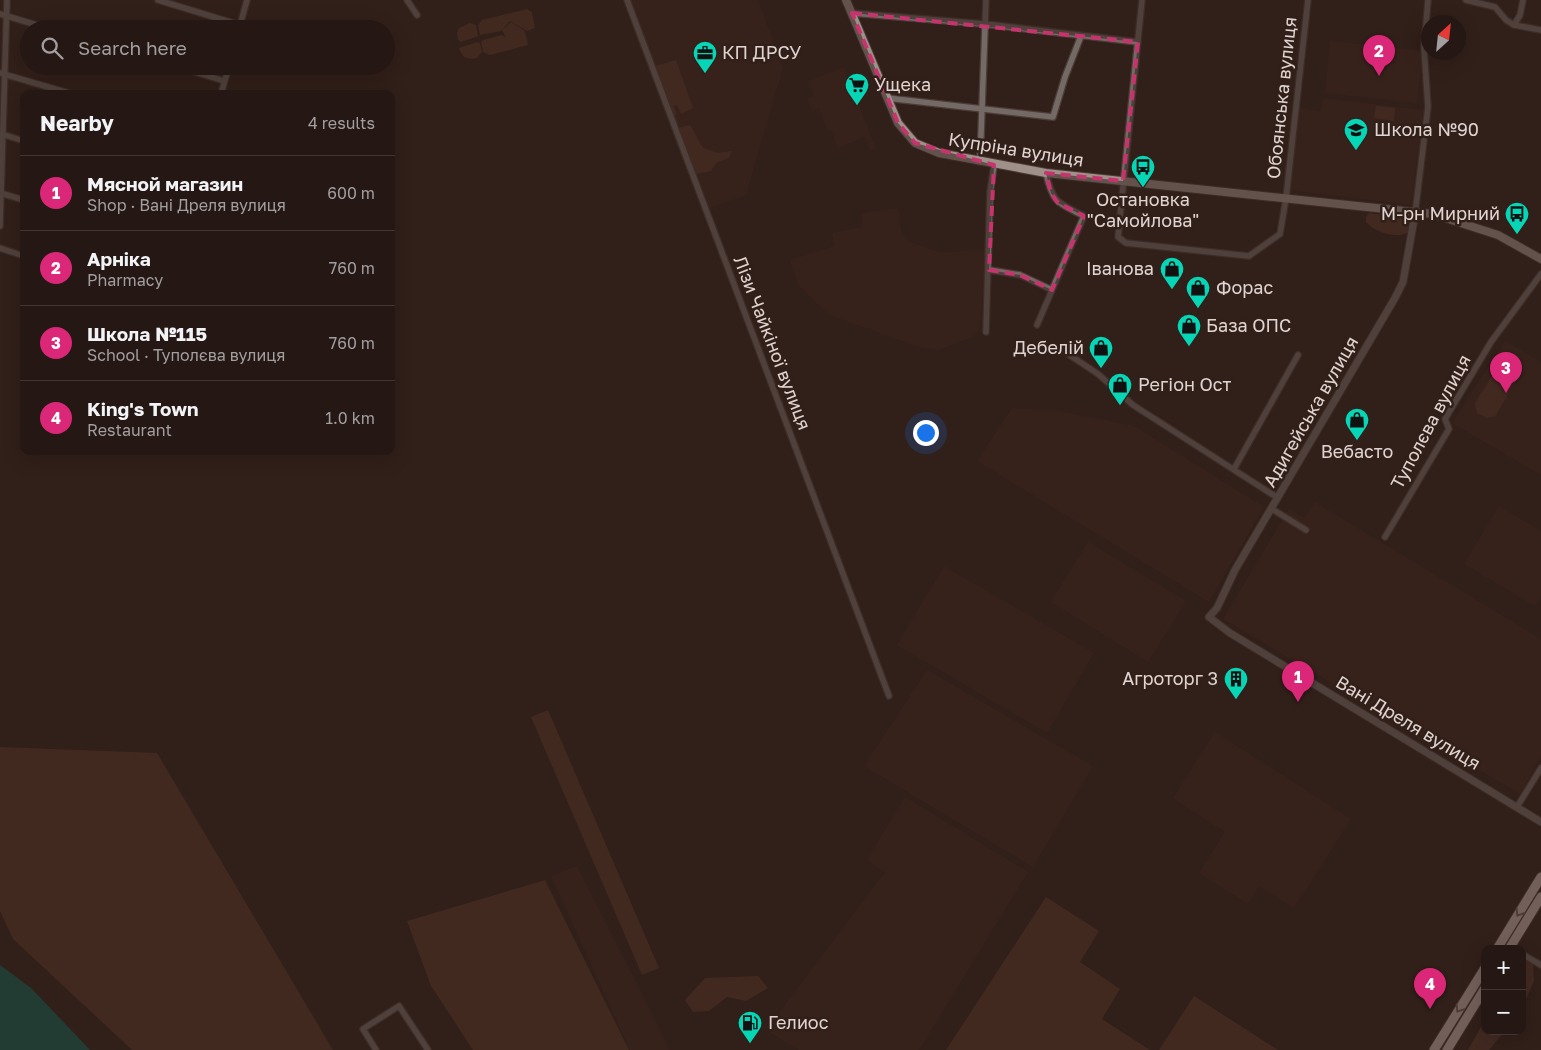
<!DOCTYPE html>
<meta charset="utf-8">
<style>
:root{--surface:#251713;--page:#312421;--text:#f1f3f6;--muted:#a39fa0;--line:#423633;--accent:#db2777}
body{margin:0;font-family:"Golos Text",sans-serif;background:var(--page);color:var(--text)}
.controls{position:absolute;right:15px;bottom:15px;display:grid;overflow:hidden;border-radius:10px;box-shadow:0 5px 20px #0002}
.controls button{width:45px;height:45px;display:grid;place-items:center;padding:0;border:0;border-bottom:1px solid var(--line);background:var(--surface);color:var(--text);font:25px sans-serif}
.compass{position:absolute;left:1421px;top:15px;width:45px;height:45px;border-radius:50%;background:var(--surface);box-shadow:0 5px 20px #0002;rotate:27deg}
.you{position:absolute;left:925px;top:432px;width:18px;height:18px;margin:-12px;border:4px solid #fff;border-radius:50%;background:#1a73e8;box-shadow:0 0 0 8px #1a73e833}
.badge{display:grid;place-items:center;width:32px;height:32px;border-radius:50%;background:var(--accent);color:#fff;font-size:16px;font-weight:700}
.pin{position:absolute;translate:-50% -41px;filter:drop-shadow(0 1px 2px #0008)}
.pin::after{content:'';position:absolute;top:26px;width:18px;height:15px;background:inherit;clip-path:polygon(0 0,100% 0,50% 100%)}
.list{margin:0;padding:0;list-style:none}
h2{display:flex;justify-content:space-between;align-items:center;height:65px;margin:0;padding:0 20px;font-size:21px}
h2 small{font-size:16px;font-weight:400;color:var(--muted)}
.list li{display:grid;grid-template-columns:32px 1fr auto;gap:15px;align-items:center;box-sizing:border-box;height:75px;padding:0 20px;border-top:1px solid var(--line)}
.list b{display:block;font-size:19px;white-space:nowrap}
.list p{margin:0;font-size:16px;white-space:nowrap;color:var(--muted)}
.list em{font-size:16px;font-style:normal;color:var(--muted)}
.icon{flex:none;width:28px;height:28px;fill:none;stroke:currentColor;stroke-width:2;stroke-linecap:round;stroke-linejoin:round}
.map{position:relative;flex:none;width:1541px;height:1050px;overflow:hidden}
.search{position:absolute;background:var(--surface);box-shadow:0 5px 20px #0002;left:20px;top:20px;width:375px;height:55px;display:flex;align-items:center;gap:12px;box-sizing:border-box;padding:0 18px;border-radius:28px;color:var(--muted);font-size:19px}
.panel{position:absolute;background:var(--surface);box-shadow:0 5px 20px #0002;left:20px;top:90px;width:375px;height:365px;border-radius:10px}
.map>svg:first-child{display:block}
</style>
<div class="map">
<svg width="1541" height="1050" viewBox="0 0 1541 1050">
<rect width="100%" height="100%" fill="#311f19"/>
<g fill="#3e261e">
<path d="M630 0H758L783 68 746 195 707 209Z"/>
<path d="M1330 41 1423 51 1417 103 1325 93Z"/>
<path d="M844 67 876 149 870 151 865 137 838 148 831 130 828 131 819 108 812 111 807 99 814 96 808 81Z"/>
<path d="M1323 98 1423 110 1411 205 1289 190 1299 108 1321 111Z"/>
<path d="M898 208 902 235 907 241 942 253 986 249 980 329 973 337 938 350 919 347 829 315 798 285 790 260 834 246 832 233 861 227 862 213Z"/>
<path d="M1505 341 1541 362V475L1452 423Z"/>
<path d="M1012 408 1060 411 1134 426 1264 507 1209 602 977 461Z"/>
<path d="M1315 502 1541 639V756L1520 794 1223 619 1289 509 1304 518Z"/>
<path d="M1499 506 1541 531V596L1535 606 1464 564Z"/>
<path d="M1088 542 1186 601 1148 662 1051 602Z"/>
<path d="M944 566 1094 653 1047 733 897 645Z"/>
<path d="M927 670 1093 766 1033 867 864 766Z"/>
<path d="M1215 732 1351 819 1294 908 1259 886 1248 904 1199 873 1225 832 1173 798Z"/>
<path d="M905 797 1028 872 919 1050H799L766 1030 885 872 867 860Z"/>
<path d="M577 866 670 1050H630L551 876Z"/>
</g>
<g fill="#553529">
<path d="M527 9 532 12 535 28 527 31 510 21 501 31 480 35 478 25 482 20Z"/>
<path d="M511 22 525 31 528 45 490 55 483 52 481 42 483 40 502 35 506 38 502 30Z"/>
<path d="M470 23 476 25 478 36 461 42 458 40 457 33 459 28Z"/>
<path d="M477 42 480 43 482 52 477 58C467 60 462 58 459 48Z"/>
<path d="M676 60 693 108 681 114 677 105 673 106 677 114 672 116 655 66Z"/>
<path d="M1376 106 1395 108 1394 121 1374 118Z"/>
<path d="M690 125 703 148 718 153 732 151 729 158 716 163 711 171 696 174 679 128Z"/>
<path d="M1369 213 1404 218 1410 226V231C1398 240 1376 233 1366 222V217Z"/>
<path d="M1510 358 1520 363 1521 373 1495 416 1487 418 1477 413 1475 403 1501 361Z"/>
<path d="M548 710 659 968 642 975 531 717Z"/>
<path d="M0 747 157 753 333 1050H132L13 939 0 911Z"/>
<path d="M545 880 629 1050H473L431 986 407 921Z"/>
<path d="M1046 897 1099 931 1080 962 1120 989 1102 1019 1150 1050H946Z"/>
<path d="M1522 959 1533 963 1534 981 1522 1008Z"/>
<path d="M758 976 768 988 746 1001 727 997 709 1011 693 1012 685 1000 705 978Z"/>
<path d="M1194 996 1278 1050H1159Z"/>
<path d="M1485 1020V1031H1505L1489 1050H1468Z"/>
</g>
<path fill="#136052" d="M0 965 31 988 90 1050H0Z"/>
<g fill="none" stroke-linecap="round" stroke-linejoin="round">
<defs>
<g id="minor">
<path d="M158 0 240 25"/>
<path d="M407 0 417 15"/>
<path d="M627 0 889 696"/>
<path d="M1142 0 1118 237 1126 243 1249 256 1280 234 1286 198 1308 0"/>
<path d="M1466 0 1495 7 1506 20 1514 25 1541 30"/>
<path d="M852 13 985 24 1138 42"/>
<path d="M0 14 50 29"/>
<path d="M1514 25 1520 15 1523 0"/>
<path d="M239 29 247 0"/>
<path d="M176 66 224 81"/>
<path d="M0 73 72 94"/>
<path d="M221 94 229 66"/>
<path d="M887 98 1053 117 1065 77 1081 36"/>
<path d="M2 134 24 141"/>
<path d="M980 162 986 0"/>
<path d="M0 193 24 200"/>
<path d="M1415 214 1428 107 1424 48 1428 0"/>
<path d="M0 226 7 0"/>
<path d="M0 248 24 256"/>
<path d="M989 270 1020 275 1052 290"/>
<path d="M1037 325 1084 216C1057 202 1053 203 1046 173"/>
<path d="M986 332 990 192 994 165"/>
<path d="M1059 348 1098 374 1133 405 1278 498"/>
<path d="M1234 469 1298 355"/>
<path d="M1272 509 1306 530"/>
<path d="M1385 537 1449 429 1445 419 1491 342 1541 274"/>
<path d="M1517 807 1541 768"/>
<path d="M1522 954 1541 965"/>
<path d="M376 1050 363 1029 399 1006 428 1050"/>
</g>
<path id="tertiary" d="M1415 214 1403 282 1395 298 1235 570 1217 608 1209 617 1230 633 1541 822"/>
<path id="secondary" d="M846 0 898 123 915 143 939 153 1046 173 1433 214 1498 235 1541 259"/>
<g id="primary">
<path d="M1497 949 1541 877"/>
<path d="M1509 949 1541 897"/>
<path d="M1434 1050 1485 968"/>
<path d="M1447 1050 1485 988"/>
</g>
</defs>
<use href="#minor" stroke="#4d3c36" stroke-width="8"/>
<use href="#tertiary" stroke="#4d3c36" stroke-width="9"/>
<use href="#secondary" stroke="#4d3c36" stroke-width="10"/>
<use href="#primary" stroke="#4d3c36" stroke-width="11"/>
<use href="#minor" stroke="#736965" stroke-width="5.5"/>
<use href="#tertiary" stroke="#736965" stroke-width="7"/>
<use href="#secondary" stroke="#a0908a" stroke-width="8"/>
<use href="#primary" stroke="#c3aea7" stroke-width="9"/>
</g>
<defs><path id="oneway-chevron" d="M-2-3.5L2.5 0L-2 3.5" fill="none" stroke-width="1.6" stroke-linecap="round" stroke-linejoin="round" transform="scale(1.25)"/></defs>
<g stroke="#735f59">
<use href="#oneway-chevron" transform="translate(1519 913) rotate(122)"/>
<use href="#oneway-chevron" transform="translate(1459 1009) rotate(122)"/>
</g>
<path d="M0 0H1541V1050H0ZM852 13 1138 42 1123 181 1046 173 1051 193 1058 203 1084 216 1052 290 1020 275 989 270 994 165 915 143 898 123Z" fill="#311f19" fill-opacity=".55" fill-rule="evenodd"/>
<path fill="none" stroke="#c7346d" stroke-width="4" stroke-dasharray="10 6" stroke-linejoin="round" d="M852 13 1138 42 1123 181 1046 173 1051 193 1058 203 1084 216 1052 290 1020 275 989 270 994 165 915 143 898 123Z"/>
<defs>
<symbol id="office-pin" viewBox="-11 -11 22 30"><path d="M0 17L-7.5 6A9.5 9.5 0 1 1 7.5 6Z" fill="#06d5b6" stroke="#311f19"/><path d="M-6-3h4V-5.5h4V-3h4V5H-6ZM-1-4.5V-3h2v-1.5ZM-6 0V1H6V0Z" fill="#111"/></symbol>
<symbol id="supermarket-pin" viewBox="-11 -11 22 30"><path d="M0 17L-7.5 6A9.5 9.5 0 1 1 7.5 6Z" fill="#06d5b6" stroke="#311f19"/><path d="M-6-5.5h2.5l.6 2H6L4.5 2H-2.5L-4.4-4H-6ZM-1.5 3.2a1.3 1.3 0 1 0 .1 0ZM3 3.2a1.3 1.3 0 1 0 .1 0Z" fill="#111"/></symbol>
<symbol id="school-pin" viewBox="-11 -11 22 30"><path d="M0 17L-7.5 6A9.5 9.5 0 1 1 7.5 6Z" fill="#06d5b6" stroke="#311f19"/><path d="M0-5L7-2L0 1L-7-2ZM-4 1L0 2.5L4 1V4Q0 6-4 4Z" fill="#111"/></symbol>
<symbol id="bus-pin" viewBox="-11 -11 22 30"><path d="M0 17L-7.5 6A9.5 9.5 0 1 1 7.5 6Z" fill="#06d5b6" stroke="#311f19"/><path d="M-5-6H5V4H4V6H2V4H-2V6H-4V4H-5ZM-3.5-4V0h7V-4ZM-3.5 1.2v1.5H-2V1.2ZM2 1.2v1.5H3.5V1.2Z" fill="#111"/></symbol>
<symbol id="shop-pin" viewBox="-11 -11 22 30"><path d="M0 17L-7.5 6A9.5 9.5 0 1 1 7.5 6Z" fill="#06d5b6" stroke="#311f19"/><path d="M-5-2.5h2.3a2.7 3.5 0 0 1 5.4 0H5L5.5 6h-11ZM-1.5-2.5h3a1.5 2.3 0 0 0-3 0Z" fill="#111"/></symbol>
<symbol id="building-pin" viewBox="-11 -11 22 30"><path d="M0 17L-7.5 6A9.5 9.5 0 1 1 7.5 6Z" fill="#06d5b6" stroke="#311f19"/><path d="M-4-6H4V6H1V3H-1V6H-4ZM-2.5-4.3h1.7v1.8h-1.7ZM.8-4.3h1.7v1.8H.8ZM-2.5-1h1.7V.8h-1.7ZM.8-1h1.7V.8H.8Z" fill="#111"/></symbol>
<symbol id="fuel-pin" viewBox="-11 -11 22 30"><path d="M0 17L-7.5 6A9.5 9.5 0 1 1 7.5 6Z" fill="#06d5b6" stroke="#311f19"/><path d="M-5.5-6h7V0h2V4h1.3V-2.5L3-4.5l.8-.8L6-3V5H2.5V1h-1V6h-7ZM-4.2-4.7v3.2H.2V-4.7Z" fill="#111"/></symbol>
</defs>
<g fill-rule="evenodd">
<use href="#office-pin" x="691" y="39" width="28" height="38"/>
<use href="#supermarket-pin" x="843" y="71" width="28" height="38"/>
<use href="#school-pin" x="1342" y="116" width="28" height="38"/>
<use href="#bus-pin" x="1129" y="153" width="28" height="38"/>
<use href="#bus-pin" x="1503" y="200" width="28" height="38"/>
<use href="#shop-pin" x="1158" y="255" width="28" height="38"/>
<use href="#shop-pin" x="1184" y="274" width="28" height="38"/>
<use href="#shop-pin" x="1175" y="312" width="28" height="38"/>
<use href="#shop-pin" x="1087" y="334" width="28" height="38"/>
<use href="#shop-pin" x="1106" y="371" width="28" height="38"/>
<use href="#shop-pin" x="1343" y="406" width="28" height="38"/>
<use href="#building-pin" x="1222" y="665" width="28" height="38"/>
<use href="#fuel-pin" x="736" y="1009" width="28" height="38"/>
</g>
<g text-anchor="middle" stroke-width="5" stroke-linejoin="round" paint-order="stroke">
<g font-size="18" fill="#e1d4d0" stroke="#311f19" text-anchor="start">
<text x="722" y="59">КП ДРСУ</text>
<text x="874" y="91">Ущека</text>
<text x="1374" y="136">Школа №90</text>
<text x="1143" y="206" text-anchor="middle">Остановка<tspan x="1143" dy="21">"Самойлова"</tspan></text>
<text x="1500" y="220" text-anchor="end">М-рн Мирний</text>
<text x="1154" y="275" text-anchor="end">Іванова</text>
<text x="1216" y="294">Форас</text>
<text x="1206" y="332">База ОПС</text>
<text x="1084" y="354" text-anchor="end">Дебелій</text>
<text x="1138" y="391">Регіон Ост</text>
<text x="1357" y="458" text-anchor="middle">Вебасто</text>
<text x="1218" y="685" text-anchor="end">Агроторг 3</text>
<text x="768" y="1029">Гелиос</text>
</g>
<g font-size="18" fill="#e1d4d0" stroke="#311f19">
<text transform="translate(1282 98) rotate(-84)" y="6">Обоянська вулиця</text>
<text transform="translate(1016 150) rotate(9)" y="6">Купріна вулиця</text>
<text transform="translate(772 343) rotate(69)" y="6">Лізи Чайкіної вулиця</text>
<text transform="translate(1311 412) rotate(-60)" y="6">Адигейська вулиця</text>
<text transform="translate(1431 422) rotate(-62)" y="6">Туполєва вулиця</text>
<text transform="translate(1408 723) rotate(31)" y="6">Вані Дреля вулиця</text>
</g>
</g>
</svg>
<div class="controls">
<button>+</button>
<button>−</button>
</div>
<svg class="compass" viewBox="-18 -18 36 36"><path d="M0-13l5 13h-10z" fill="#e53935"/><path d="M0 13l5-13h-10z" fill="#a39fa0"/></svg>
<div class="you"></div>
<div class="pin badge" style="left:1298px;top:702px">1</div>
<div class="pin badge" style="left:1379px;top:76px">2</div>
<div class="pin badge" style="left:1506px;top:393px">3</div>
<div class="pin badge" style="left:1430px;top:1009px">4</div>
<div class="search"><svg class="icon" aria-label="search" viewBox="0 0 24 24"><circle cx="10" cy="10" r="6"/><path d="M15 15l6 6"/></svg>Search here</div>
<section class="panel">
<h2>Nearby<small>4 results</small></h2>
<ul class="list">
<li><span class="badge">1</span><div><b>Мясной магазин</b><p>Shop · Вані Дреля вулиця</p></div><em>600 m</em></li>
<li><span class="badge">2</span><div><b>Арніка</b><p>Pharmacy</p></div><em>760 m</em></li>
<li><span class="badge">3</span><div><b>Школа №115</b><p>School · Туполєва вулиця</p></div><em>760 m</em></li>
<li><span class="badge">4</span><div><b>King's Town</b><p>Restaurant</p></div><em>1.0 km</em></li>
</ul>
</section>
</div>
